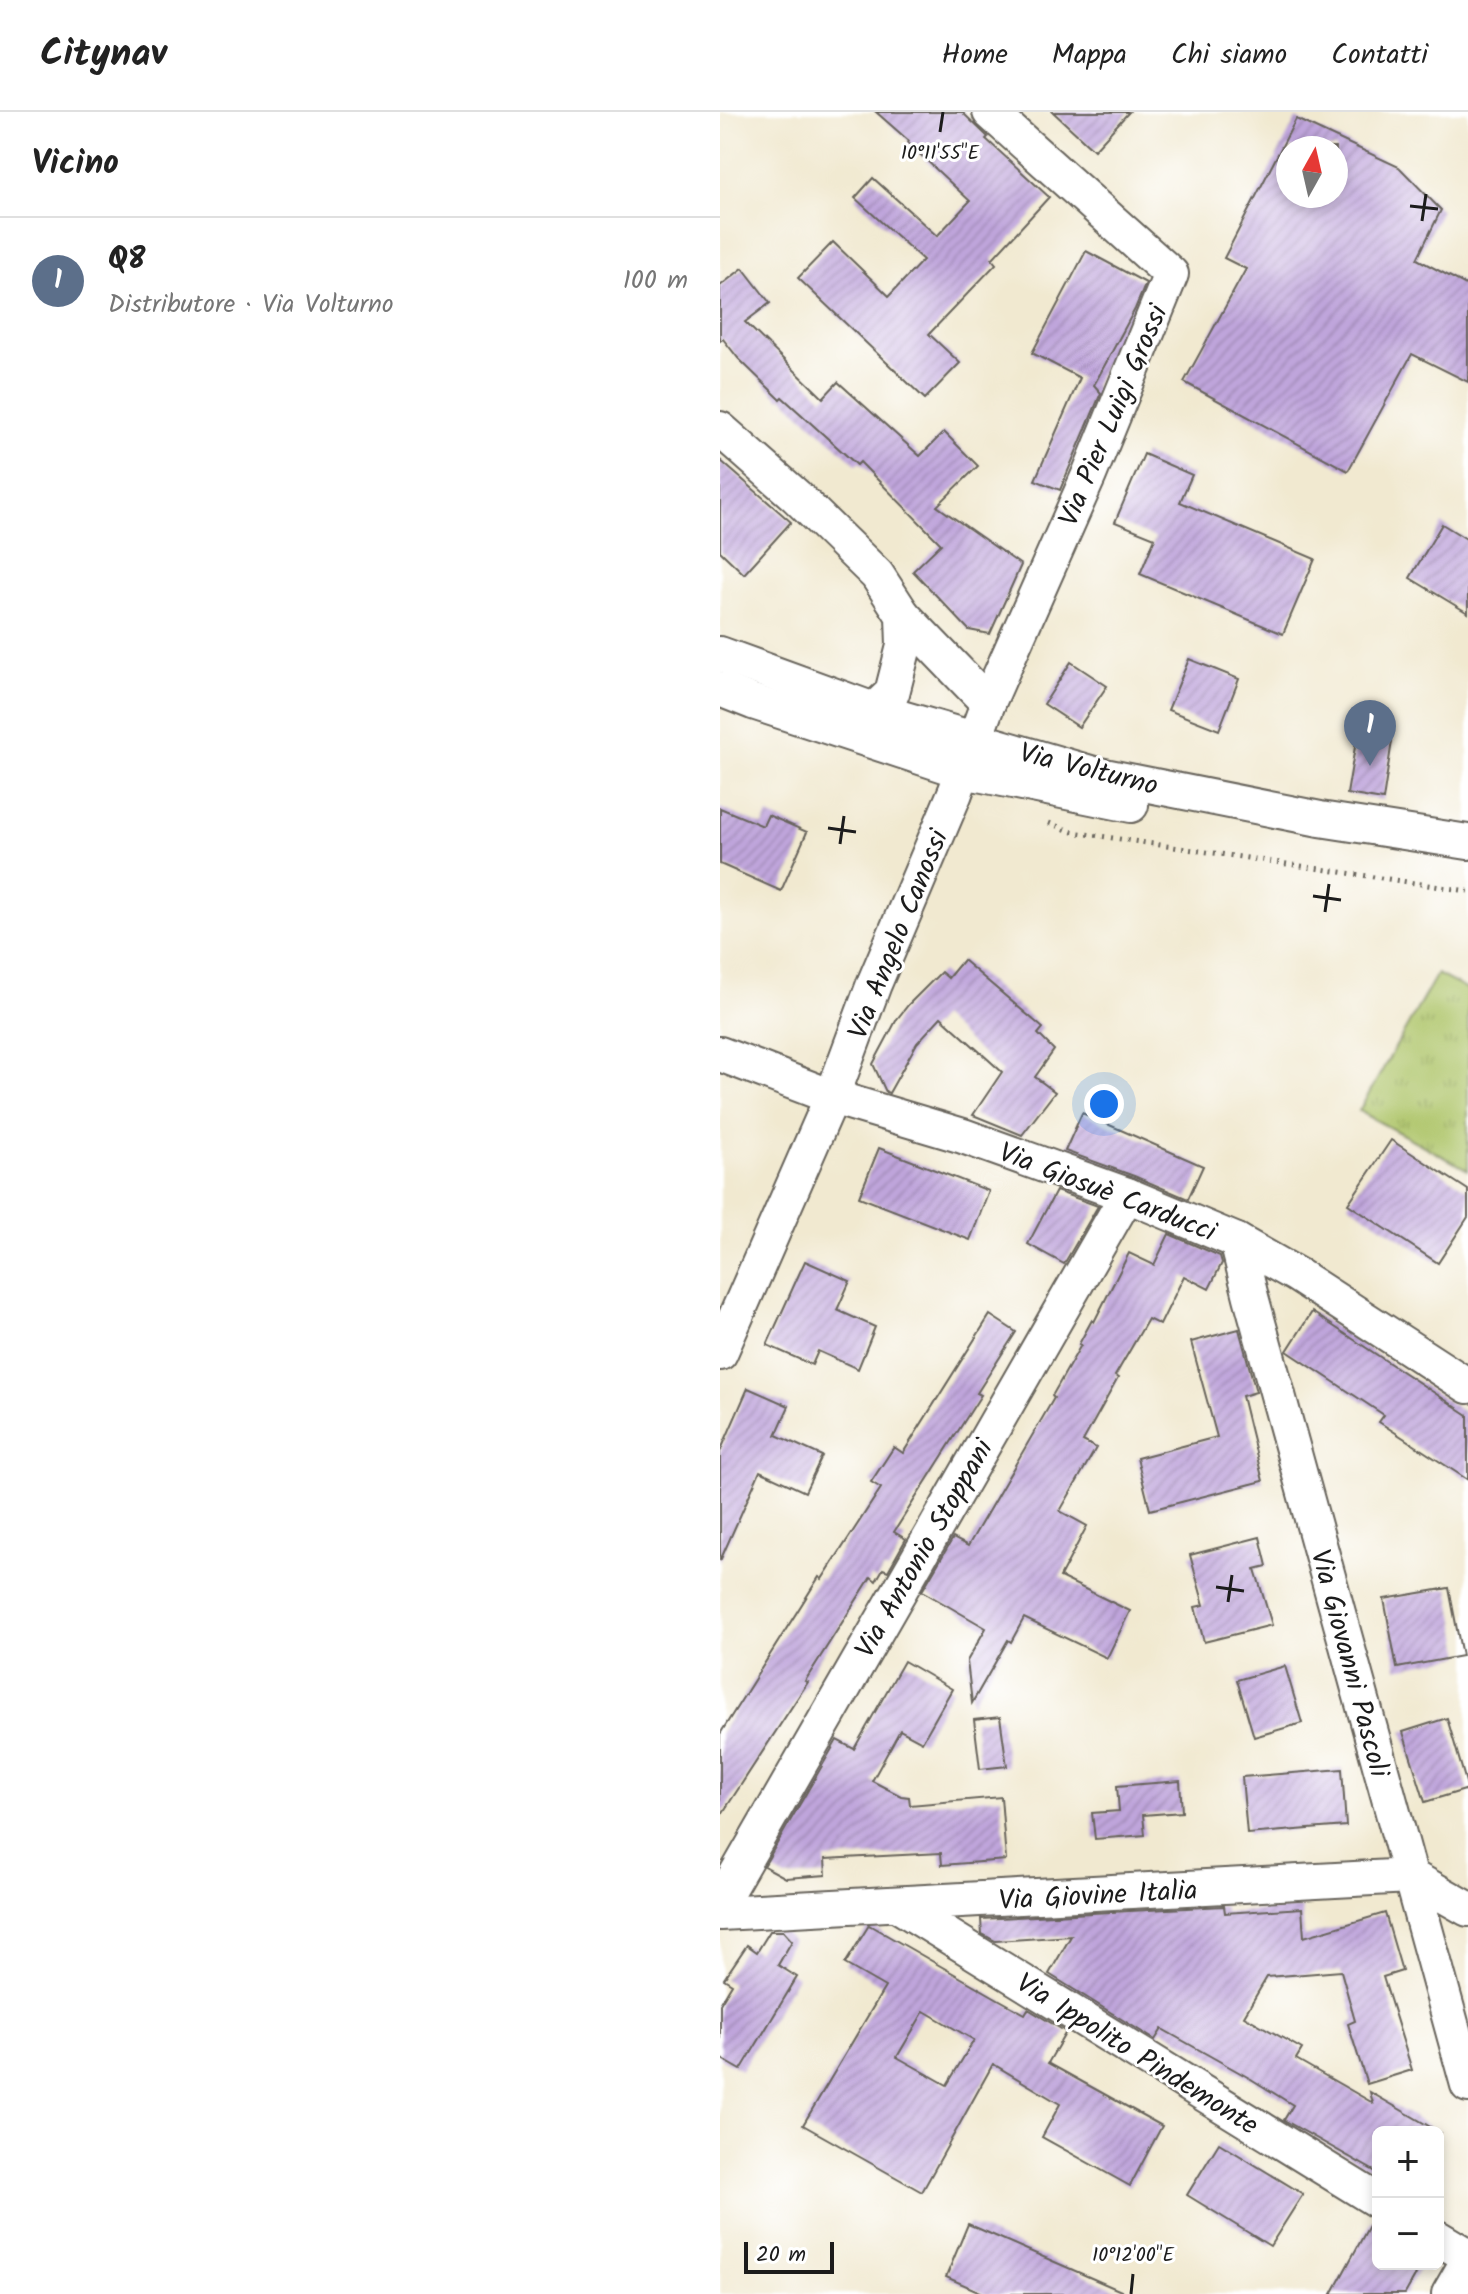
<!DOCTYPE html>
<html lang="it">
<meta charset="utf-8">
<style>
:root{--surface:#fff;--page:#f6f6f6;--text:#222;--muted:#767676;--line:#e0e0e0;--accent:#ea580c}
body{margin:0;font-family:Kalam,sans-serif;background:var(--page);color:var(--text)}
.controls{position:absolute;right:24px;bottom:24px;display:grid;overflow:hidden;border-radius:12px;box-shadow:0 4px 12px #0003}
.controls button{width:72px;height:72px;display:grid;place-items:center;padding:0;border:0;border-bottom:2px solid var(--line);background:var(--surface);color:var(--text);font:40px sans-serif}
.compass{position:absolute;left:556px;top:24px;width:72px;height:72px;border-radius:50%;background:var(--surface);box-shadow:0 4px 12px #0003;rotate:8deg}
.scale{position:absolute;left:24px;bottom:20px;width:90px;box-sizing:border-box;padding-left:8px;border:4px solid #1c1c1c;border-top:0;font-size:22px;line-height:28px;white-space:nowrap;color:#1c1c1c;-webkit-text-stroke:6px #fff;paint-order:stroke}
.you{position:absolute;left:384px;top:992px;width:28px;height:28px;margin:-20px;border:6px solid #fff;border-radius:50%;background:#1a73e8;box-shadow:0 0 0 12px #1a73e833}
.badge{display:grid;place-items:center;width:52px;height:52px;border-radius:50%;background:var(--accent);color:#fff;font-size:26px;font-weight:700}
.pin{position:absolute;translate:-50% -66px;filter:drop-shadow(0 2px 4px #0008)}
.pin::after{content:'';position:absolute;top:42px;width:28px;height:24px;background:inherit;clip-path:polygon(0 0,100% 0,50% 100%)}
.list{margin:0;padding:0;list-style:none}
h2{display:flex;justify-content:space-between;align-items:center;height:104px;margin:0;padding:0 32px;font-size:34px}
h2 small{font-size:26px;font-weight:400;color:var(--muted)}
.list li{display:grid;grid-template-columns:52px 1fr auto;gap:24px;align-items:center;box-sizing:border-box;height:128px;padding:0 32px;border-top:2px solid var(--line)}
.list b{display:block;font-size:30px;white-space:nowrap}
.list p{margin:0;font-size:26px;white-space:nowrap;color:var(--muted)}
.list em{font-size:26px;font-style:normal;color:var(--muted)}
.map{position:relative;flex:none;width:748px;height:2182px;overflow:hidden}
header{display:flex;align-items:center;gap:48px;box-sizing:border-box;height:112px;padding:0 40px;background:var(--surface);border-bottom:2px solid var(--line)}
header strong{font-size:38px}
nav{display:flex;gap:44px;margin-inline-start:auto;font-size:28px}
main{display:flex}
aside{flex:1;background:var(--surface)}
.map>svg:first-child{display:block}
</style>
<header>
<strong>Citynav</strong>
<nav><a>Home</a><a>Mappa</a><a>Chi siamo</a><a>Contatti</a></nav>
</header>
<main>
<aside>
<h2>Vicino<small></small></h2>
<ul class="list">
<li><span class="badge" style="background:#5c6f8a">1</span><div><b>Q8</b><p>Distributore · Via Volturno</p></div><em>100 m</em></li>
</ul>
</aside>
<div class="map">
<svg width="748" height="2182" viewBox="0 0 748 2182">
<defs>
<pattern id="grass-tufts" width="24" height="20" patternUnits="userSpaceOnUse" patternTransform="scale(2)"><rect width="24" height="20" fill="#aec569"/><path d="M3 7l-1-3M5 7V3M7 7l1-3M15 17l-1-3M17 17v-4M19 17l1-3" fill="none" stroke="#95a95a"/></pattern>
<pattern id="building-hatch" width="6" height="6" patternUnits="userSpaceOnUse" patternTransform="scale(2)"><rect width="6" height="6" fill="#bfa5db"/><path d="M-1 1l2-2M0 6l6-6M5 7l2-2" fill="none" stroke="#a48dbb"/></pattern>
</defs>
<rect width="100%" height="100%" fill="#fff"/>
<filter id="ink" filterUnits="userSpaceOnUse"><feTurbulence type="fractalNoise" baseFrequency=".0125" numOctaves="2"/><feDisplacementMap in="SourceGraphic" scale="16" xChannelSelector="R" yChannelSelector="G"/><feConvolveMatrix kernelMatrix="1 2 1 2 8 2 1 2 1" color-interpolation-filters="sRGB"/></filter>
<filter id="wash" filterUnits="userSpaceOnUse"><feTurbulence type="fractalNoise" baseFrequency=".006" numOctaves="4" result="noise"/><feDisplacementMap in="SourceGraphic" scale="32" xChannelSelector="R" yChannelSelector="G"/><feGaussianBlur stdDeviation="1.8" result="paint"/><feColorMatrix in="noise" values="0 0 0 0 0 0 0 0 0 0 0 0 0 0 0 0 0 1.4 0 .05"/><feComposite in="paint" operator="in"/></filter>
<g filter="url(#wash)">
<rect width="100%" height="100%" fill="#f1e9d0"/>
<path fill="url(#grass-tufts)" stroke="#657042" stroke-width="2" d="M717 862 748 878V1058L639 999Z"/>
<g id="blocks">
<g fill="url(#building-hatch)" fill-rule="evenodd">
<path d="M156 0H242L268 25 266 27 329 85 272 147 276 152 209 222 240 251 205 287 78 166 113 130 169 184 203 148 135 86 153 66 217 124 250 89 188 31 189 29Z"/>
<path d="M333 0H409L374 38Z"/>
<path d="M576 7 679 55 721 98 697 147 748 174V270L692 242 628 359 464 270 526 157 504 146ZM568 36H616V84H568Z"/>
<path d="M366 139 426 171 415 197 374 273 381 281 340 378 315 368 360 266 312 241Z"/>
<path d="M23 156 50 191 25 210 103 286 118 270 200 344 224 320 258 354 217 394 301 453 270 522 249 518 193 459 221 432 140 350 137 353 62 285 60 287 18 246 3 227 0 229V174Z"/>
<path d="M424 342 472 363 460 390 595 447 563 522 420 462 435 426 395 410Z"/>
<path d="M0 348 71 410 24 462 0 439Z"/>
<path d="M722 412 748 428V501L690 466Z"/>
<path d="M469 547 519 567 499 618 448 598Z"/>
<path d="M351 550 387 574 359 615 324 592Z"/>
<path d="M637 623 672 629 663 688 627 682Z"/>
<path d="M0 696 43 714 48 703 87 720 61 779 0 752Z"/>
<path d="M243 848 323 916 318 922 334 938 315 965 335 980 302 1023 253 1003 282 960 221 905 197 931 169 981 166 980 153 952 177 907 189 892 221 860 228 866Z"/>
<path d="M362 1001 483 1054 468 1087 414 1064 345 1039Z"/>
<path d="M671 1028 748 1078V1105L718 1151 628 1092Z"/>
<path d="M159 1036 269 1079 250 1128 139 1085Z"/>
<path d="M336 1079 378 1094 344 1152 308 1132Z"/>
<path d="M449 1122 500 1144 502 1151 489 1177 464 1164 440 1213 428 1207 395 1264 398 1266 363 1329 376 1336 340 1399 367 1414 340 1465 410 1499 387 1546 304 1506 291 1530 288 1528 252 1591 247 1549 266 1516 202 1479 233 1426 248 1434 334 1286 332 1284 361 1233 359 1232 372 1208 374 1210 409 1141 434 1153Z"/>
<path d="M85 1149 130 1169 117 1198 155 1215 138 1257 98 1239 92 1253 47 1233Z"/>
<path d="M592 1200 748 1303V1368L659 1310 664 1303 567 1239Z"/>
<path d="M270 1203 296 1220 257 1281 261 1283 174 1420 186 1427 168 1459 163 1457 156 1469 151 1465 85 1569 88 1570 0 1705V1622L99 1465 102 1467 161 1376 151 1370 174 1335 183 1341Z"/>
<path d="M519 1217 536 1280 522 1284 543 1369 430 1398 417 1346 497 1325 471 1230Z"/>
<path d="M28 1276 69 1294 56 1323 102 1344 85 1380 40 1359 0 1449V1340Z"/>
<path d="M540 1425 547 1454 535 1457 552 1513 484 1530 475 1495 484 1493 470 1443Z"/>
<path d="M729 1476 742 1544 677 1556 664 1487Z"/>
<path d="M184 1549 232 1577 202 1630 180 1618 152 1669 181 1684 189 1685 190 1693 281 1685 286 1748 222 1753 221 1741 105 1747 106 1763 66 1766 44 1754 117 1628 134 1637Z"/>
<path d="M565 1554 582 1611 534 1625 517 1568Z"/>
<path d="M280 1605 287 1654 260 1657 254 1608Z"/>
<path d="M727 1606 748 1677 705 1690 683 1620Z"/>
<path d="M622 1657 626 1714 527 1722 522 1665Z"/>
<path d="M460 1669 462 1700 423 1703 425 1723 375 1727 372 1701 399 1699 397 1674Z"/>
<path d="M504 1794 505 1801 582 1796 584 1825 665 1801 682 1859 663 1865 692 1958 647 1972 628 1912 635 1909 621 1859 547 1865 524 1904 582 1937 576 1947 653 1991 650 1980 719 2020H658V2061L564 2008 573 1993 531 1967 442 1917 435 1928 329 1862 351 1824 275 1829 262 1822 261 1807Z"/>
<path d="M149 1813 278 1887 305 1902 308 1897 346 1920 328 1951 442 2014 410 2074 322 2025 340 1992 273 1952 202 2080 83 2013 165 1875 125 1852ZM204 1899 254 1928 227 1973 177 1945Z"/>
<path d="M50 1819H63L72 1829 58 1853 77 1865 21 1958 0 1946V1892L12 1872 4 1867 27 1833 37 1840Z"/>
<path d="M499 2031 583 2082 550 2134 467 2083Z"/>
<path d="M652 2108 658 2109V2152H702L685 2182H612Z"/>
<path d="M248 2112 408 2182H265L226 2165Z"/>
</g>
</g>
</g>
<g filter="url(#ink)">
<use href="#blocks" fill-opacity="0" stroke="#67645b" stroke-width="2"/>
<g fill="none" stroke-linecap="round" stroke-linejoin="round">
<defs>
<g id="minor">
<path d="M0 317 76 384 157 463 183 503 184 534 172 581 154 598"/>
<path d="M183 503 268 591"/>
<path d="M0 542 154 598 374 662 600 707 748 730"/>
<path d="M0 577 33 590 243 659 411 693"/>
<path d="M0 942 112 985 243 1024 407 1083 517 1129 577 1163 748 1274"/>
<path d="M517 1129 531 1185 748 1973"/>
<path d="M0 1241 112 985 154 872 235 681 268 591 369 363 451 162 270 0"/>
<path d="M0 1791 407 1083"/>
<path d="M178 1793 658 2089"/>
<path d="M0 1801 690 1764 748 1797"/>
<path d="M718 2126 748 2144"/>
<path d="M729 2182 748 2149"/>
</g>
</defs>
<use href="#minor" stroke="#67645b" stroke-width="38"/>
<path stroke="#67645b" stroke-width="5" stroke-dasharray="2 6" stroke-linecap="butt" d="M329 711 353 720 748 779"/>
<use href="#minor" stroke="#fff" stroke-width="34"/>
</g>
</g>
<path fill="none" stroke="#1c1c1c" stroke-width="3" d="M220 20 223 0M690 94 718 97M702 109 706 82M108 716 136 720M120 732 124 704M593 784 621 788M605 800 609 772M496 1475 524 1479M508 1490 512 1463M411 2182 413 2162"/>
<g text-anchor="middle" stroke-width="6" stroke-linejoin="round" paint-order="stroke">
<g font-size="28" fill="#1c1c1c" stroke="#fff">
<text transform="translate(392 303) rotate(-67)" y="10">Via Pier Luigi Grossi</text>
<text transform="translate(369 656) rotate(14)" y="10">Via Volturno</text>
<text transform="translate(177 822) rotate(-68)" y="10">Via Angelo Canossi</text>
<text transform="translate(388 1079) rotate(21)" y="10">Via Giosuè Carducci</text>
<text transform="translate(203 1436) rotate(-60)" y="10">Via Antonio Stoppani</text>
<text transform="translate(631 1551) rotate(75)" y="10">Via Giovanni Pascoli</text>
<text transform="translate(378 1782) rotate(-3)" y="10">Via Giovine Italia</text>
<text transform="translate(418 1941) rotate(32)" y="10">Via Ippolito Pindemonte</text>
</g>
</g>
<g font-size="20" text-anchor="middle" fill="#1c1c1c" stroke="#fff" stroke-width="6" stroke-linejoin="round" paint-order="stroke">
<text x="220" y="47">10°11'55"E</text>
<text x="413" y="2149">10°12'00"E</text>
</g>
</svg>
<div class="controls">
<button>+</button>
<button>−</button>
</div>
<svg class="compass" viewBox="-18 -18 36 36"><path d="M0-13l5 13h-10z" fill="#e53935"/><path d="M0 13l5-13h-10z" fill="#767676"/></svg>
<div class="scale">20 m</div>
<div class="you"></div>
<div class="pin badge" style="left:650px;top:654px;background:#5c6f8a">1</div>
</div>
</main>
